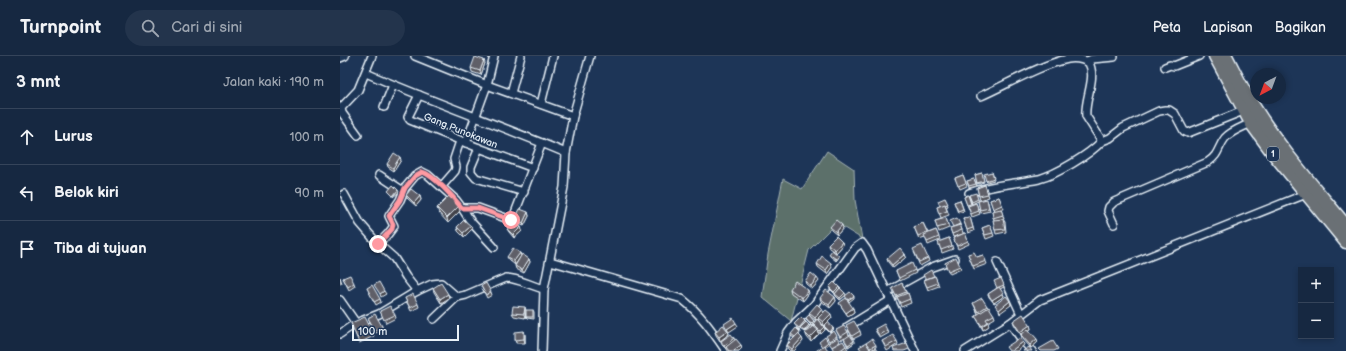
<!DOCTYPE html>
<html lang="id">
<meta charset="utf-8">
<style>
:root{--surface:#162841;--page:#23344c;--text:#f1f3f6;--muted:#9ea6b1;--line:#35445a}
body{margin:0;font-family:"Balsamiq Sans",sans-serif;background:var(--page);color:var(--text)}
.controls{position:absolute;right:12px;bottom:12px;display:grid;overflow:hidden;border-radius:0px;box-shadow:0 2px 6px #0003}
.controls button{width:36px;height:36px;display:grid;place-items:center;padding:0;border:0;border-bottom:1px solid var(--line);background:var(--surface);color:var(--text);font:20px sans-serif}
.compass{position:absolute;left:910px;top:12px;width:36px;height:36px;border-radius:50%;background:var(--surface);box-shadow:0 2px 6px #0003;rotate:221deg}
.scale{position:absolute;left:12px;bottom:10px;width:107px;box-sizing:border-box;padding-left:4px;border:2px solid #e8f1f8;border-top:0;font-size:11px;line-height:14px;white-space:nowrap;color:#e8f1f8;-webkit-text-stroke:3px #1d3557;paint-order:stroke}
.stop{position:absolute;width:12px;height:12px;margin:-9px;border:3px solid #ff9aa2;border-radius:50%;background:#fff}
.stop.end{background:#ff9aa2;border-color:#fff;box-shadow:0 1px 4px #0008}
.list{margin:0;padding:0;list-style:none}
h2{display:flex;justify-content:space-between;align-items:center;height:52px;margin:0;padding:0 16px;font-size:17px}
h2 small{font-size:13px;font-weight:400;color:var(--muted)}
.list li{display:grid;grid-template-columns:26px 1fr auto;gap:12px;align-items:center;box-sizing:border-box;height:56px;padding:0 16px;border-top:1px solid var(--line)}
.list b{display:block;font-size:15px;white-space:nowrap}
.list em{font-size:13px;font-style:normal;color:var(--muted)}
.icon{flex:none;width:22px;height:22px;fill:none;stroke:currentColor;stroke-width:2;stroke-linecap:round;stroke-linejoin:round}
.map{position:relative;flex:none;width:1006px;height:295px;overflow:hidden}
header{display:flex;align-items:center;gap:24px;box-sizing:border-box;height:56px;padding:0 20px;background:var(--surface);border-bottom:1px solid var(--line)}
header strong{font-size:19px}
nav{display:flex;gap:22px;margin-inline-start:auto;font-size:14px}
.search{width:280px;height:36px;background:var(--page);display:flex;align-items:center;gap:10px;box-sizing:border-box;padding:0 14px;border-radius:22px;color:var(--muted);font-size:15px}
main{display:flex}
aside{flex:1;background:var(--surface)}
.map>svg:first-child{display:block}
</style>
<header>
<strong>Turnpoint</strong>
<div class="search"><svg class="icon" aria-label="search" viewBox="0 0 24 24"><circle cx="10" cy="10" r="6"/><path d="M15 15l6 6"/></svg>Cari di sini</div>
<nav><a>Peta</a><a>Lapisan</a><a>Bagikan</a></nav>
</header>
<main>
<aside>
<h2>3 mnt<small>Jalan kaki · 190 m</small></h2>
<ul class="list">
<li><svg class="icon" aria-label="ahead" viewBox="0 0 24 24"><path d="M12 20V5M6 11l6-6 6 6"/></svg><div><b>Lurus</b></div><em>100 m</em></li>
<li><svg class="icon" aria-label="left" viewBox="0 0 24 24"><path d="M17 20v-9H6M10 6l-5 5 5 5"/></svg><div><b>Belok kiri</b></div><em>90 m</em></li>
<li><svg class="icon" aria-label="arrive" viewBox="0 0 24 24"><path d="M6 21V4h12l-3 4 3 4H6"/></svg><div><b>Tiba di tujuan</b></div></li>
</ul>
</aside>
<div class="map">
<svg width="1006" height="295" viewBox="0 0 1006 295">
<rect width="100%" height="100%" fill="#1d3557"/>
<filter id="ink" filterUnits="userSpaceOnUse"><feTurbulence type="fractalNoise" baseFrequency=".025" numOctaves="2"/><feDisplacementMap in="SourceGraphic" scale="8" xChannelSelector="R" yChannelSelector="G"/><feConvolveMatrix kernelMatrix="1 2 1 2 8 2 1 2 1" color-interpolation-filters="sRGB"/></filter>
<g filter="url(#ink)">
<path fill="#5b6f6b" stroke="#a2b0b2" d="M487 95 514 113 515 144 522 183 496 167 469 194 451 265 422 241 428 198 443 123 462 133Z"/>
<g fill="none" stroke-linecap="round" stroke-linejoin="round">
<defs>
<g id="minor">
<path d="M75 0 147 29 233 60"/>
<path d="M0 2 5 0"/>
<path d="M747 5 752 3 774 1"/>
<path d="M825 11 830 9 834 10 859 0"/>
<path d="M26 17C92 46 160 69 226 97"/>
<path d="M171 37 181 0"/>
<path d="M79 39 68 61 70 64 139 92 193 112"/>
<path d="M641 40C666 29 702 8 728 3 735 2 743 3 749 7 757 22 744 44 746 60L762 85 770 82 783 72 819 55 825 54H829L835 58 844 75 848 77 903 55"/>
<path d="M201 48 213 0"/>
<path d="M44 51 53 29"/>
<path d="M18 79 2 57 1 52 18 34 32 0"/>
<path d="M126 87 147 29 154 0"/>
<path d="M139 92 131 111V116L136 122 184 136"/>
<path d="M39 119 63 135"/>
<path d="M102 130 115 115 116 111 114 103 120 85"/>
<path d="M629 137C653 128 674 128 699 123 717 118 749 99 762 85"/>
<path d="M4 138 20 167 38 188 54 202 66 221 77 235"/>
<path d="M122 152H138L171 164 173 162 202 87"/>
<path d="M774 168 768 155 769 151 774 146 868 106C879 99 878 91 885 82 891 75 903 71 911 67"/>
<path d="M38 188 48 178 54 170 49 160 60 144 65 132 75 120 82 116 88 119 116 144 122 152 131 166 154 191"/>
<path d="M210 205 342 243C361 258 373 276 386 295"/>
<path d="M657 206 681 258"/>
<path d="M547 236 592 211 615 203"/>
<path d="M0 244 16 267"/>
<path d="M94 263 117 241"/>
<path d="M670 267 682 284 692 295"/>
<path d="M507 271 551 244"/>
<path d="M0 278 16 267 39 258 77 235 92 228 101 227 117 241 126 239 166 222C178 222 191 230 204 233"/>
<path d="M202 295 204 233 224 131 226 97 233 60 250 0"/>
<path d="M440 295 448 277 456 266 474 249 515 192 522 187 527 194 575 295"/>
<path d="M625 295 670 267 700 244 966 138"/>
</g>
<g id="trunk">
<path d="M875 0 911 67 933 97 1006 186"/>
<path d="M886 0C895 17 903 35 914 51 940 93 974 131 1006 170"/>
</g>
</defs>
<use href="#minor" stroke="#e8f1f8" stroke-width="10"/>
<use href="#trunk" stroke="#e8f1f8" stroke-width="15"/>
<use href="#minor" stroke="#1d3557" stroke-width="7"/>
<use href="#trunk" stroke="#6a7074" stroke-width="12"/>
</g>
<g fill="#515159" stroke="#e8f1f8">
<path d="M145 7 141 19 132 16 131 12Z"/>
<path d="M61 104 54 115 48 111 47 108Z"/>
<path d="M652 116 654 124 647 126 646 125Z"/>
<path d="M642 117 644 126 637 128 635 119Z"/>
<path d="M623 119 627 130 620 133 615 122Z"/>
<path d="M634 123 637 130 629 132 627 125Z"/>
<path d="M645 129 649 141 640 144 637 132Z"/>
<path d="M66 139 80 140 81 144 76 150 67 142Z"/>
<path d="M628 139 632 149 636 147 640 158 632 161 624 141Z"/>
<path d="M629 139 638 143 639 145 648 146 650 155 641 157 638 145 632 148Z"/>
<path d="M659 141 664 153H661L664 163H663L665 166 666 176 656 178 655 174 654 164 652 155H654L650 144Z"/>
<path d="M605 142 608 150 606 151 609 159 601 162 597 151 600 150Z"/>
<path d="M620 144 624 155 618 157 614 146Z"/>
<path d="M119 150 120 155 108 167 99 157 97 152Z"/>
<path d="M188 156 189 160 184 170 176 167 175 163Z"/>
<path d="M630 161 634 175 628 177 623 162Z"/>
<path d="M606 162 609 172 599 176 595 165Z"/>
<path d="M583 167 588 177 596 174 600 184 588 189 585 181 579 183 574 171Z"/>
<path d="M620 168 623 177H625L629 188 618 193 613 182 623 178 613 181 610 172Z"/>
<path d="M650 169 654 180 646 183 642 172Z"/>
<path d="M117 171 132 173 124 181 118 175Z"/>
<path d="M181 171 182 175 174 182 169 176 167 173Z"/>
<path d="M490 171 503 172 497 179 491 174Z"/>
<path d="M609 182 613 193 602 197 598 186Z"/>
<path d="M502 186 503 189 496 197 489 192 488 188Z"/>
<path d="M574 196 588 202 589 205 580 210Z"/>
<path d="M180 197 181 200 189 203 190 206 184 217 176 213 175 210 178 204 175 209 169 204 167 201Z"/>
<path d="M489 198 499 201 496 205 490 200Z"/>
<path d="M565 198 566 201 553 212 548 206 547 203Z"/>
<path d="M628 198 637 201 643 199 647 208 634 213Z"/>
<path d="M605 207 620 210 621 213 610 218Z"/>
<path d="M477 208 492 211 487 218 478 211Z"/>
<path d="M575 214 576 217 560 225 556 215Z"/>
<path d="M595 220 599 230 588 234 584 224Z"/>
<path d="M0 221 2 227 0 228Z"/>
<path d="M3 222 14 227 15 230 9 234Z"/>
<path d="M661 222 664 231 660 233 664 240 654 247 649 241 648 238 657 232Z"/>
<path d="M465 225H479L472 233 466 228Z"/>
<path d="M562 227 567 238 568 237 571 247 561 251 558 243H557L554 235Z"/>
<path d="M141 230 151 236 152 239 147 242Z"/>
<path d="M489 231H499L500 232 506 239 500 244 495 239V238L490 233Z"/>
<path d="M27 232 40 243 41 246 36 249Z"/>
<path d="M93 232 108 238 109 242 101 247 94 236Z"/>
<path d="M450 233 469 237 463 245 451 237Z"/>
<path d="M495 241 496 245 490 252 481 245 480 242Z"/>
<path d="M65 242 78 248 79 251 71 255Z"/>
<path d="M499 247 513 252 514 256 508 260 501 250Z"/>
<path d="M633 247 647 250 654 259 655 262 648 266 649 270 643 274 637 263 635 260 638 258Z"/>
<path d="M193 254 194 256V263L187 262 186 261Z"/>
<path d="M40 255 55 259 56 262 46 267Z"/>
<path d="M186 255 185 262 174 260 172 257Z"/>
<path d="M484 256 492 262 484 270 479 265 478 263V264L484 271 493 272 494 273 490 277 485 272V274L481 278 478 276 479 278 471 286 467 281 465 276 461 274V272L459 274 455 269 454 268 465 265 470 270H474L473 268 472 270 466 264V262L474 265 475 266 476 265 470 260 469 257Z"/>
<path d="M28 262 42 270 43 273 36 277Z"/>
<path d="M673 265 690 269 691 273 689 274 698 286 691 292 682 282 681 279 674 268Z"/>
<path d="M11 267 32 275 34 280 19 287Z"/>
<path d="M506 269 520 275 521 279 513 283Z"/>
<path d="M535 273 547 274 549 277 540 282 536 276Z"/>
<path d="M496 274 508 276 509 280 514 287 508 291 504 283 505 282 501 284Z"/>
<path d="M184 275 185 279V287H176L175 284Z"/>
<path d="M388 275 389 278 380 285 376 279 375 276Z"/>
<path d="M460 276V277L459 279 463 285 454 295H451L449 293 447 289 454 282 451 280V278Z"/>
<path d="M395 284 401 289 402 292 399 295H387L386 293 382 289 381 285Z"/>
<path d="M542 285H557L558 288 547 295Z"/>
</g>
<g fill="#424249" stroke="#e8f1f8">
<path d="M144 4 145 7 141 19 140 15Z"/>
<path d="M60 101 61 104 54 115 53 112Z"/>
<path d="M58 134 59 136 53 141V140Z"/>
<path d="M80 140 81 144 76 150 74 147Z"/>
<path d="M119 150 120 155 108 167 107 162Z"/>
<path d="M188 156 189 160 184 170 183 167Z"/>
<path d="M502 169 503 172 497 179 496 176Z"/>
<path d="M131 170 132 173 124 181 123 177Z"/>
<path d="M181 171 182 175 174 182 173 179Z"/>
<path d="M502 186 503 189 496 197 495 194Z"/>
<path d="M180 197 181 200 175 209 174 205Z"/>
<path d="M565 198 566 201 553 212 552 209Z"/>
<path d="M499 200V201L496 205V203Z"/>
<path d="M189 203 190 206 184 217 182 214Z"/>
<path d="M491 207 492 211 487 218 486 214Z"/>
<path d="M477 222 479 225 472 233 471 230Z"/>
<path d="M499 231 500 232 495 238 494 236Z"/>
<path d="M468 234 469 237 463 245 462 242Z"/>
<path d="M44 235 46 238 41 241 40 238Z"/>
<path d="M505 237 506 239 500 244V242Z"/>
<path d="M663 237 664 240 654 247 652 244Z"/>
<path d="M108 238 109 242 101 247 100 243Z"/>
<path d="M514 240V242L509 246 508 244Z"/>
<path d="M495 241 496 245 490 252 489 249Z"/>
<path d="M670 245 671 249 660 257 659 254Z"/>
<path d="M185 251 186 255 185 262 184 258Z"/>
<path d="M513 252 514 256 508 260 506 257Z"/>
<path d="M482 253 484 257 476 265 475 262Z"/>
<path d="M491 258 492 262 484 270 483 266Z"/>
<path d="M465 265 466 267 459 274V272Z"/>
<path d="M648 266 649 270 643 274 642 270Z"/>
<path d="M396 267 398 270 389 276 387 273Z"/>
<path d="M469 269 470 270 464 276V275Z"/>
<path d="M690 269 691 273 681 279 680 276Z"/>
<path d="M484 271 485 274 481 278 480 275Z"/>
<path d="M493 272 494 273 490 277V276Z"/>
<path d="M478 274 479 278 471 286 470 282Z"/>
<path d="M184 275 185 279V287L184 283Z"/>
<path d="M388 275 389 278 380 285 379 281Z"/>
<path d="M497 280V282L490 287 489 285Z"/>
<path d="M394 282 396 286 386 291V293L384 290Z"/>
<path d="M462 282 463 285 454 295H452V293Z"/>
<path d="M697 283 698 286 691 292 690 289Z"/>
<path d="M514 285V287L508 291V289Z"/>
<path d="M488 286 489 288 483 292 482 291Z"/>
<path d="M683 286 684 289 677 295H671Z"/>
<path d="M401 289 402 292 399 295H394V294Z"/>
<path d="M536 289V291L531 294 530 292Z"/>
<path d="M506 290 508 294 506 295H499Z"/>
</g>
<g fill="#5e5e68" stroke="#e8f1f8">
<path d="M135 1 144 4 140 15 131 12Z"/>
<path d="M54 97 60 101 53 112 47 108Z"/>
<path d="M652 116 654 122 646 125 644 118Z"/>
<path d="M642 117 644 125 637 127 635 119Z"/>
<path d="M623 119 626 127 618 130 615 122Z"/>
<path d="M634 123 636 128 629 130 627 125Z"/>
<path d="M53 129 58 134 53 140 48 135Z"/>
<path d="M645 129 648 138 639 140 637 132Z"/>
<path d="M71 133 80 140 74 147 66 139Z"/>
<path d="M636 137 638 143 632 146 629 139Z"/>
<path d="M628 139 631 148 627 149 624 141Z"/>
<path d="M109 140 119 150 107 162 97 152Z"/>
<path d="M659 141 662 149 653 153 650 144Z"/>
<path d="M605 142 608 148 600 150 598 145Z"/>
<path d="M647 143 649 152 640 154 638 145Z"/>
<path d="M620 144 623 153 618 155 614 146Z"/>
<path d="M636 147 639 155 631 158 628 150Z"/>
<path d="M605 148 607 155 599 158 597 151Z"/>
<path d="M180 153 188 156 183 167 175 163Z"/>
<path d="M661 153 663 159 653 162 652 155Z"/>
<path d="M630 161 633 172 627 174 623 162Z"/>
<path d="M606 162 608 169 597 172 595 165Z"/>
<path d="M617 162 620 168 613 171 610 165Z"/>
<path d="M663 163 665 173 655 174 653 164Z"/>
<path d="M124 164 131 170 123 177 117 171Z"/>
<path d="M496 164 502 169 496 176 490 171Z"/>
<path d="M175 166 181 171 173 179 167 173Z"/>
<path d="M583 167 587 176 578 180 574 171Z"/>
<path d="M620 169 622 174 612 178 610 172Z"/>
<path d="M650 169 653 177 645 179 642 172Z"/>
<path d="M596 174 599 181 587 186 584 179Z"/>
<path d="M625 177 628 185 617 190 613 182Z"/>
<path d="M496 180 502 186 495 194 488 188Z"/>
<path d="M609 182 612 190 601 194 598 186Z"/>
<path d="M582 189 588 202 579 206 573 193Z"/>
<path d="M173 192 180 197 174 205 167 201Z"/>
<path d="M560 192 565 198 552 209 547 203Z"/>
<path d="M492 194 499 200 496 203 489 198Z"/>
<path d="M634 196 637 201 643 199 646 205 633 210 628 198Z"/>
<path d="M182 198 189 203 182 214 175 210Z"/>
<path d="M482 200 491 207 486 214 477 208Z"/>
<path d="M616 201 620 210 608 215 605 207Z"/>
<path d="M572 207 575 214 559 222 556 215Z"/>
<path d="M591 214 594 220 586 223 583 219Z"/>
<path d="M471 217 477 222 471 230 465 225Z"/>
<path d="M10 219 14 227 8 231 3 222Z"/>
<path d="M595 220 598 227 587 231 584 224Z"/>
<path d="M661 222 664 229 659 231 657 232 654 225Z"/>
<path d="M455 225 468 234 462 242 450 233Z"/>
<path d="M39 226 44 235 40 238 34 229Z"/>
<path d="M494 226 499 231 494 236 489 231Z"/>
<path d="M101 227 108 238 100 243 93 232Z"/>
<path d="M146 227 151 236 146 239 141 230Z"/>
<path d="M562 227 566 236 556 240 552 232Z"/>
<path d="M32 229 40 243 34 246 27 232Z"/>
<path d="M659 231 663 237 652 244 648 238Z"/>
<path d="M500 232 505 237 500 242 495 238Z"/>
<path d="M486 234 495 241 489 249 480 242Z"/>
<path d="M510 236 514 240 508 244 505 240Z"/>
<path d="M568 237 570 243 560 247 557 241Z"/>
<path d="M73 238 78 248 70 252 65 242Z"/>
<path d="M666 240 670 245 659 254 655 249Z"/>
<path d="M506 242 513 252 506 257 499 247Z"/>
<path d="M642 242 647 250 638 256 633 247Z"/>
<path d="M477 248 482 253 475 262 469 257Z"/>
<path d="M50 250 55 259 44 264 40 255Z"/>
<path d="M173 250 185 251 184 258 172 257Z"/>
<path d="M649 251 654 259 646 263 648 266 642 270 635 260Z"/>
<rect x="186" y="254" width="7" height="7"/>
<path d="M486 254 491 258 483 266 478 262Z"/>
<path d="M35 258 42 270 35 274 28 262Z"/>
<path d="M683 258 690 269 680 276 673 265Z"/>
<path d="M469 259 474 265 471 268 466 262Z"/>
<path d="M25 261 32 275 17 282 11 267Z"/>
<path d="M461 261 465 265 459 272 454 268Z"/>
<path d="M393 262 396 267 387 273 384 268Z"/>
<path d="M477 263 484 271 480 275 473 268Z"/>
<path d="M514 265 520 275 512 280 506 269Z"/>
<path d="M466 266 469 269 464 275 460 272Z"/>
<path d="M488 266 493 272 490 276 484 270Z"/>
<path d="M544 268 547 274 539 279 535 273Z"/>
<path d="M383 269 388 275 379 281 375 276Z"/>
<path d="M471 269 472 271 466 277 465 276Z"/>
<path d="M473 270 478 274 470 282 465 277Z"/>
<path d="M504 270 508 276 500 281 496 274Z"/>
<path d="M456 272 460 276 455 281 451 278Z"/>
<path d="M688 273 697 283 690 289 681 279Z"/>
<path d="M184 275V283L175 284V276Z"/>
<path d="M494 275 497 280 489 285 486 280Z"/>
<path d="M391 278 394 282 384 290 381 285Z"/>
<path d="M458 278 462 282 452 293 447 289Z"/>
<path d="M510 279 514 285 508 289 504 283Z"/>
<path d="M553 279 557 285 546 291 542 285Z"/>
<path d="M485 281 488 286 482 291 479 286Z"/>
<path d="M497 282 500 286 492 291 489 287Z"/>
<path d="M680 282 683 286 671 295H669L666 291Z"/>
<path d="M396 283 401 289 394 294 395 295H389L386 291Z"/>
<path d="M532 283 536 289 530 292 526 287Z"/>
<path d="M503 285 506 290 499 295H494L492 291Z"/>
<path d="M713 285 718 293 714 295H701L699 293Z"/>
<path d="M526 287 530 293 527 295H522L519 291Z"/>
<path d="M567 287 569 293 564 295H554L553 292Z"/>
<path d="M484 289 488 294 486 295H476Z"/>
<path d="M689 291 692 295H683Z"/>
<path d="M535 292 537 295H530Z"/>
<path d="M506 293 507 295H502Z"/>
</g>
</g>
<g fill="none" stroke-linecap="round" stroke-linejoin="round" filter="url(#ink)">
<path stroke="#ff9aa2" stroke-width="5" d="M38 188 52 173 53 168 49 160 60 144 65 132 75 120 82 116C94 119 114 142 122 152H138L171 164"/>
</g>
<g text-anchor="middle" stroke-width="3" stroke-linejoin="round" paint-order="stroke">
<rect fill="#1d3557" stroke="#abb9c8" stroke-width="1" x="927" y="91" width="12" height="14" rx="3"/>
<g font-size="9" font-weight="bold" fill="#e8f1f8">
<text x="933" y="101">1</text>
</g>
<g font-size="10" fill="#e8f1f8" stroke="#1d3557">
<text transform="translate(121 74) rotate(22)" y="4">Gang Punokawan</text>
</g>
</g>
</svg>
<div class="controls">
<button>+</button>
<button>−</button>
</div>
<svg class="compass" viewBox="-18 -18 36 36"><path d="M0-13l5 13h-10z" fill="#e53935"/><path d="M0 13l5-13h-10z" fill="#9ea6b1"/></svg>
<div class="scale">100 m</div>
<div class="stop" style="left:171px;top:164px"></div>
<div class="stop end" style="left:38px;top:188px"></div>
</div>
</main>
